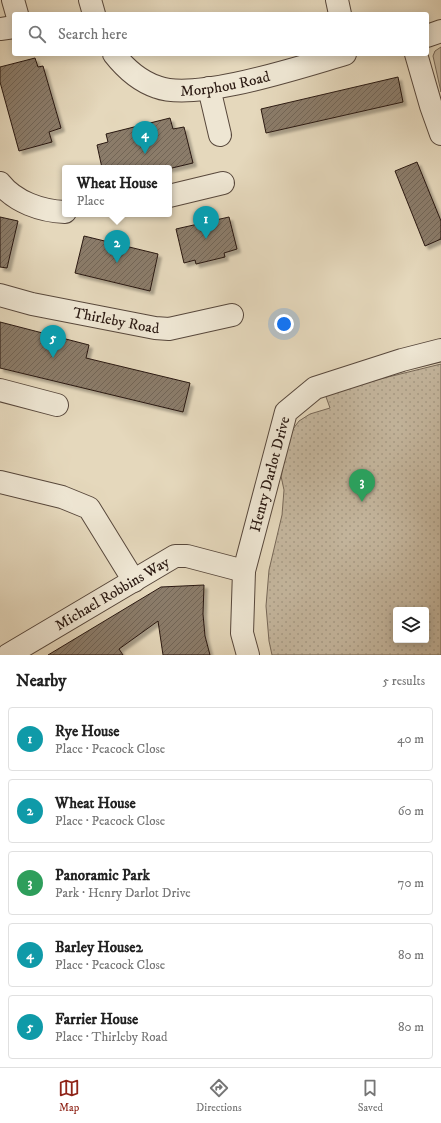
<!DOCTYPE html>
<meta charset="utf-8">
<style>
:root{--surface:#fff;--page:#f2f2f2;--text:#222;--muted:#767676;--line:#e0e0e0;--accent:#8f2418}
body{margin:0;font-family:"IM FELL DW Pica",serif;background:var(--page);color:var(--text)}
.controls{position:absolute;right:12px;bottom:12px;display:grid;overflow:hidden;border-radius:4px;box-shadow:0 2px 10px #0003}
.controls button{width:36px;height:36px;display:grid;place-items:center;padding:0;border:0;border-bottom:1px solid var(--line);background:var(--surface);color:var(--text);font:20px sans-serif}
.you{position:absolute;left:284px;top:324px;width:14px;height:14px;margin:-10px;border:3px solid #fff;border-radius:50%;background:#1a73e8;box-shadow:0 0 0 6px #1a73e833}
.badge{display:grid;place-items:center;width:26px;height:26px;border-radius:50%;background:var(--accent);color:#fff;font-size:13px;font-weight:700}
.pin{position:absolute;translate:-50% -33px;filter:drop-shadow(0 1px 2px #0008)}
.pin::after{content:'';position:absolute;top:21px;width:14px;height:12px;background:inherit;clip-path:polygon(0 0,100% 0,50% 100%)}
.popup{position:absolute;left:62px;top:165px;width:110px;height:52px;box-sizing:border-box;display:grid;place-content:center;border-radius:4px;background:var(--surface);filter:drop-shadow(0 1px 3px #0005);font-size:13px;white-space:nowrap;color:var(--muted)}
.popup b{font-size:15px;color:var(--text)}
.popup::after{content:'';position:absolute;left:50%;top:100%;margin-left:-8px;border:8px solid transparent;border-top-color:var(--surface)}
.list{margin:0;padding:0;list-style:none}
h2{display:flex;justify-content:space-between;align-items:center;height:52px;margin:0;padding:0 16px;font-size:17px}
h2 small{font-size:13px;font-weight:400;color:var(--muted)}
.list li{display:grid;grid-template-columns:26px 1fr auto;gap:12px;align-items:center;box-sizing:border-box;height:64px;margin:0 8px 8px;padding:0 8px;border:1px solid var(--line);border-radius:4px}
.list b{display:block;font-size:15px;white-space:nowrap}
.list p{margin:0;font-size:13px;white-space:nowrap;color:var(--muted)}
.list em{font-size:13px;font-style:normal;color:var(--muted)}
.icon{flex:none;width:22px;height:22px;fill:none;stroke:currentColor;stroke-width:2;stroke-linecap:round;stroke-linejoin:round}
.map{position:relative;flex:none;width:441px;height:655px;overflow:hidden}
.search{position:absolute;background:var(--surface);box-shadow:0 2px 10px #0003;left:12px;right:12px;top:12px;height:44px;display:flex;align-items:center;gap:10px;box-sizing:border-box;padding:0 14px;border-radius:4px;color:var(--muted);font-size:15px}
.sheet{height:412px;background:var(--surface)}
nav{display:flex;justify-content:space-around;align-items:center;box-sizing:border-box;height:56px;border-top:1px solid var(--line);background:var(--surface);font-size:11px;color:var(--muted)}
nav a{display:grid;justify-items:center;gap:2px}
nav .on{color:var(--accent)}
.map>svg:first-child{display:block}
</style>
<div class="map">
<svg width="441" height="655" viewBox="0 0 441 655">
<defs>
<pattern id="park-dots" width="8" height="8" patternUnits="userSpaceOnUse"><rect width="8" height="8" fill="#c5b79f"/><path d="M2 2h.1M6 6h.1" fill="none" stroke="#a99d88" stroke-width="1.8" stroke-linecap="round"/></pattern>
<pattern id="building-hatch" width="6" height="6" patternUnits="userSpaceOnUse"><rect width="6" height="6" fill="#8b7c6a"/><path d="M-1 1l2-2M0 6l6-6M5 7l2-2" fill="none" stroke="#726556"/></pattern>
<filter id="shadow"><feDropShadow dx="3.5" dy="3.5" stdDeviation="1" flood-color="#0004"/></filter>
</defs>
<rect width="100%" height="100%" fill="#e5d8bc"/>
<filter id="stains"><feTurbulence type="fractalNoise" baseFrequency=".005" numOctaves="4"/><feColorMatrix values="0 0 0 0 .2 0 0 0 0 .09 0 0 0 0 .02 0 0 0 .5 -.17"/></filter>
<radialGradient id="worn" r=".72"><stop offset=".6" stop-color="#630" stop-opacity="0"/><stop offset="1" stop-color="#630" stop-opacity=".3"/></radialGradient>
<path fill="#c5b79f" stroke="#776858" d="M441 47V92L433 56 435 51Z"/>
<path fill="url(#park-dots)" stroke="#776858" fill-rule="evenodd" d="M441 364V655H272L269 641 266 606 269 570 282 515 284 490 281 476 289 439 293 429 299 421 310 414 330 408 325 394 331 391ZM396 610H426V640H396Z"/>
<g fill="url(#building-hatch)" stroke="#291811" filter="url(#shadow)">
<path d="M35 58 38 67 43 66 61 128 49 132 52 142 19 151 0 82V67Z"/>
<path d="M398 77 403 102 266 133 261 109Z"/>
<path d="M170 118 173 129 184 127 193 163 172 168H102L97 145 108 142 106 134Z"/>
<path d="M417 162 441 221V239L425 246 395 171Z"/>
<path d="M0 217 18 221 7 268 0 267Z"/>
<path d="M229 217 237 249 224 253 225 257 196 264 195 260 184 263 176 229Z"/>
<path d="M84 236 158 254 150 291 75 273Z"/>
<path d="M0 322 89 345 86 358 190 383 183 412 0 368Z"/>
<path d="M204 585 203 614 205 636 210 655H163L158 621 119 649 123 655H48L161 587Z"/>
</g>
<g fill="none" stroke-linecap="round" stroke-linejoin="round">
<defs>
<g id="minor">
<path d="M13 0 17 14"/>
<path d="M90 0 94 14"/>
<path d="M337 0 340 14"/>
<path d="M0 29 14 27"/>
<path d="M427 36 441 31"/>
<path id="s1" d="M114 54C125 68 139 81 157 87 196 102 303 66 345 54"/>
<path d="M416 54 431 106 441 134"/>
<path d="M209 88 220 135"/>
<path d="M0 183C15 202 41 211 65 212"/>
<path d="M169 196 223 183"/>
<path id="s2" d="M0 295 32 304 155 328 169 329 232 315"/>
<path d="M0 390 57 405"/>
<path d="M0 482 62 497 89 508 134 581"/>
<path id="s3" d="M8 655 175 556H187L244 571"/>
<path id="s4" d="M248 655 242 633 244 571 286 412 315 388 402 360 441 350"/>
</g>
</defs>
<use href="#minor" stroke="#58483c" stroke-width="24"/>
<use href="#minor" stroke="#eee6d3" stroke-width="22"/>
</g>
<g text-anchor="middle" stroke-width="3" stroke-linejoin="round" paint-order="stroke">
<g font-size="15" fill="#291811" stroke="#eee6d3">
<text dy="5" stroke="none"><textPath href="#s1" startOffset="124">Morphou Road</textPath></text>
<text dy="5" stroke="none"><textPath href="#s2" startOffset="119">Thirleby Road</textPath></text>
<text dy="5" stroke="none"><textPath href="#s4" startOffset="185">Henry Darlot Drive</textPath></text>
<text dy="5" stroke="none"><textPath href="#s3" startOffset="121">Michael Robbins Way</textPath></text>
</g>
</g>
<rect width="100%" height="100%" filter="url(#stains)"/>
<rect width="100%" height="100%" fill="url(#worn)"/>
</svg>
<div class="controls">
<button><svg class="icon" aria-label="layers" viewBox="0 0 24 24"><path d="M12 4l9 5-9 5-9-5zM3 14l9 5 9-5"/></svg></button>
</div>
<div class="you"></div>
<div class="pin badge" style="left:206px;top:239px;background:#0f9aa8">1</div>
<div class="pin badge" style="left:117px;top:263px;background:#0f9aa8">2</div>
<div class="popup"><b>Wheat House</b>Place</div>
<div class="pin badge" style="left:362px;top:502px;background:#2e9e5b">3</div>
<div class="pin badge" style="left:145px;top:154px;background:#0f9aa8">4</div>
<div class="pin badge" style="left:53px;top:358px;background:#0f9aa8">5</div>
<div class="search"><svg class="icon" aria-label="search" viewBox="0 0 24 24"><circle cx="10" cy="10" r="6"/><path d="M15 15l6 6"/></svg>Search here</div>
</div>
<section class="sheet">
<h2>Nearby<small>5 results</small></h2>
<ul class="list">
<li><span class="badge" style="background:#0f9aa8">1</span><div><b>Rye House</b><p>Place · Peacock Close</p></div><em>40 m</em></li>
<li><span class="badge" style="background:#0f9aa8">2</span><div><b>Wheat House</b><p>Place · Peacock Close</p></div><em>60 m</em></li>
<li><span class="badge" style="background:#2e9e5b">3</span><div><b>Panoramic Park</b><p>Park · Henry Darlot Drive</p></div><em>70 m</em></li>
<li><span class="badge" style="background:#0f9aa8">4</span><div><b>Barley House2</b><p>Place · Peacock Close</p></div><em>80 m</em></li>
<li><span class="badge" style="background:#0f9aa8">5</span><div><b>Farrier House</b><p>Place · Thirleby Road</p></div><em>80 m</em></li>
</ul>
</section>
<nav>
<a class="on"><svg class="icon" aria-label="map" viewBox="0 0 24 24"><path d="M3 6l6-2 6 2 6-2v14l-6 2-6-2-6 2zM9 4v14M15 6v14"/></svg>Map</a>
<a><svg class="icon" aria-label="directions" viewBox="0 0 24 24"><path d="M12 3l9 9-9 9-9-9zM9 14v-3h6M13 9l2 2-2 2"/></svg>Directions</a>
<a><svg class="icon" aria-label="saved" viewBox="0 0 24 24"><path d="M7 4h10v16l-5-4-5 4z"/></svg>Saved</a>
</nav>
